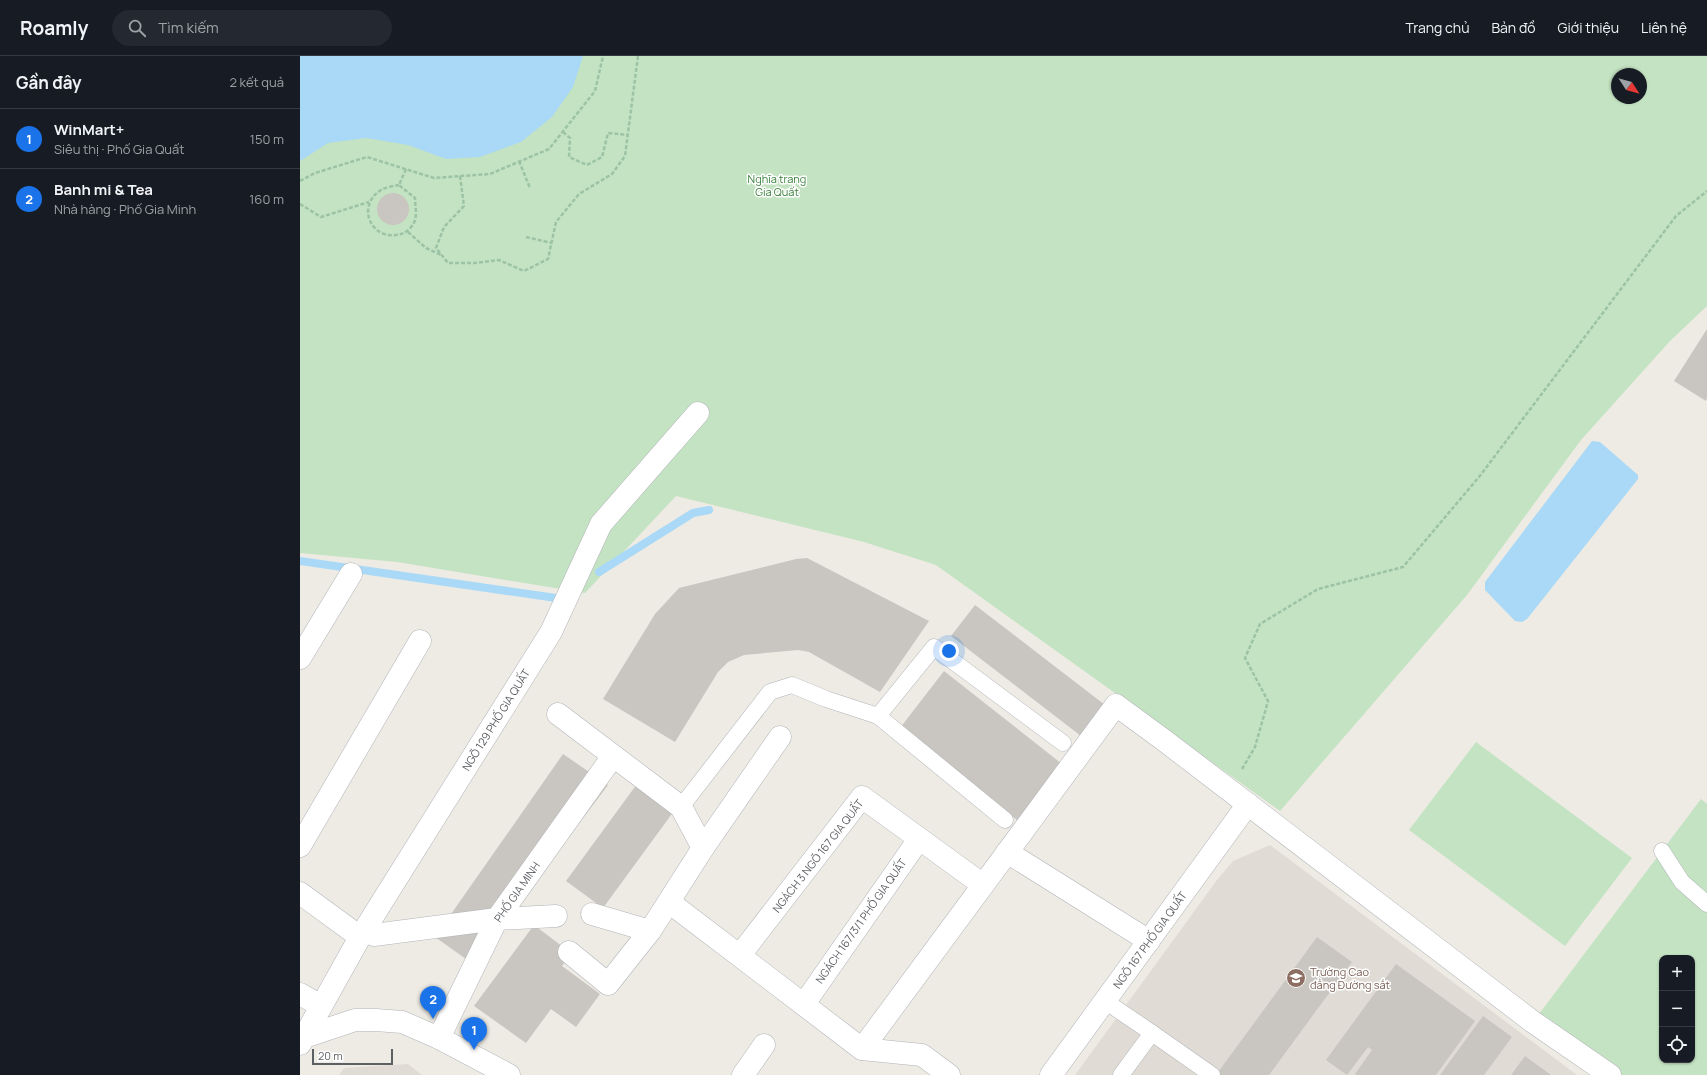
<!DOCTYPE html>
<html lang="vi">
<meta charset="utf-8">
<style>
:root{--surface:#171b24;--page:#242831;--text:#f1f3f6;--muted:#9ea1a6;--line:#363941;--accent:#1a73e8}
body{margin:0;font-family:Manrope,sans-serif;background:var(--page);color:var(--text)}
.controls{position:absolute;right:12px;bottom:12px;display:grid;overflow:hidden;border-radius:8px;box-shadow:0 1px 3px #0004}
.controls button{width:36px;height:36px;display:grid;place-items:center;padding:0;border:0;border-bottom:1px solid var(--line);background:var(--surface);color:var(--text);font:20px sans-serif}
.compass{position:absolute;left:1311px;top:12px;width:36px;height:36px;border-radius:50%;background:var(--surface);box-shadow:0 1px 3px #0004;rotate:126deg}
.scale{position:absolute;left:12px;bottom:10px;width:81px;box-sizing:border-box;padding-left:4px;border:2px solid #5c5f63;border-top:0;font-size:11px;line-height:14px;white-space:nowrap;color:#5c5f63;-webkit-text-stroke:3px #fff;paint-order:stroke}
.you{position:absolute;left:649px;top:595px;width:14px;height:14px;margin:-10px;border:3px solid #fff;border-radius:50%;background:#1a73e8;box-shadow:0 0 0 6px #1a73e833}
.badge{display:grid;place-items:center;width:26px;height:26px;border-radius:50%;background:var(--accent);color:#fff;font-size:13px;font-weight:700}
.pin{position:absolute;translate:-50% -33px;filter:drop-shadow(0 1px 2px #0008)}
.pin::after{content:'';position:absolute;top:21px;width:14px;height:12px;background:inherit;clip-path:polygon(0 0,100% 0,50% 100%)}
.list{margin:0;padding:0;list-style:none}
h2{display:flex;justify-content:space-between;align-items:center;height:52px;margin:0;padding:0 16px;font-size:17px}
h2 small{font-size:13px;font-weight:400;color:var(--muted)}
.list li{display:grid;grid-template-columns:26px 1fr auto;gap:12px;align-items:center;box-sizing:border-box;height:60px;padding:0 16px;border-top:1px solid var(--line)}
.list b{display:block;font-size:15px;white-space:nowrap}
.list p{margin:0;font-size:13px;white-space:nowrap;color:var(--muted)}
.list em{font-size:13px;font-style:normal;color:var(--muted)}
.icon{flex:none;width:22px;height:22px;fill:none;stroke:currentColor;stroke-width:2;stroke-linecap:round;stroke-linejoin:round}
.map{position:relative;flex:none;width:1407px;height:1019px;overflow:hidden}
header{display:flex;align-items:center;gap:24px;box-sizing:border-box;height:56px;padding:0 20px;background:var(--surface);border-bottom:1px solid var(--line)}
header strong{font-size:19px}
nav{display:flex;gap:22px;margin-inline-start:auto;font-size:14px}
.search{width:280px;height:36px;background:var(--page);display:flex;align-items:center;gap:10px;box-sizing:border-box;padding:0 14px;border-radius:22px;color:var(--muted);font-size:15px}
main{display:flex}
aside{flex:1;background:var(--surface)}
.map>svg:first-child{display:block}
</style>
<header>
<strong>Roamly</strong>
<div class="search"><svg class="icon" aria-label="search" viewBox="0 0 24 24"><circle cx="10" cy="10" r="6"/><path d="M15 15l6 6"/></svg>Tìm kiếm</div>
<nav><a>Trang chủ</a><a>Bản đồ</a><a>Giới thiệu</a><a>Liên hệ</a></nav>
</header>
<main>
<aside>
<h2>Gần đây<small>2 kết quả</small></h2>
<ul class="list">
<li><span class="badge">1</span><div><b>WinMart+</b><p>Siêu thị · Phố Gia Quất</p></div><em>150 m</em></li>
<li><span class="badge">2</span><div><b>Banh mi &amp; Tea</b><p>Nhà hàng · Phố Gia Minh</p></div><em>160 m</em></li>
</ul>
</aside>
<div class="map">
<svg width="1407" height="1019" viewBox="0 0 1407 1019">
<rect width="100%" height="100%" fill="#edebe4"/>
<g fill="#e0dcd5">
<path d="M970 789 1277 1019H775L917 824 933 805Z"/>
<path d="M108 1008 122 1019H39L44 1012Z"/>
</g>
<g fill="#c4e3c2" fill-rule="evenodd">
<path d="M0 0H1407V250L1370 285 1281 384 1167 539 980 755 636 509 564 486 376 440 285 537 97 506 0 497ZM1317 18H1341V42H1317Z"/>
<path d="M1176 686 1332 802 1265 890 1109 774Z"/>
<path d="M1401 743 1407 748V1019H1310L1233 966ZM1362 902H1392V1004H1362Z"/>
</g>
<g fill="#a9d9f7">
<path d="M0 0H283L273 31 252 61 221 86 180 101 146 103 108 89 66 82 28 87 0 105Z"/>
<path d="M1292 385 1300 386 1338 419V423L1227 563 1222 566 1215 565 1185 534V526Z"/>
</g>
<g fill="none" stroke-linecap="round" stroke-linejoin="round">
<g stroke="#a9d9f7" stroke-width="8">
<path d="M0 505 256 542"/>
<path d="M299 516 393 457 409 454"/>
</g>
</g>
<g fill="#c9c5c0">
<circle cx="93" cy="153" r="16"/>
<path d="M1407 273V342L1406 345 1374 325Z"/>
<path d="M507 502 629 565 580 636 509 596 498 594 444 599 428 606 418 616 375 686 303 643 355 558 379 532 496 503Z"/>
<path d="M675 549 805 649 781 680 651 580Z"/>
<path d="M644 615 762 708 717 764 600 672Z"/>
<path d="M263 698 308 729 173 908 135 881Z"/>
<path d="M337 728 374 755 303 852 266 825Z"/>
<path d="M234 869 271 897 262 910 300 938 276 971 251 953 226 987 174 950Z"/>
<path d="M1017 881 1052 906 969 1019H916Z"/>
<path d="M1096 908 1175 965 1136 1019H1056L1055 1018 1072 994 1068 991 1047 1019 1026 1004Z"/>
<path d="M1183 960 1212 981 1184 1019H1140Z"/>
<path d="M1225 1000 1251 1019H1211Z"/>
</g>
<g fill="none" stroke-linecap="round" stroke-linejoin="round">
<defs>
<g id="service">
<path d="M578 660 705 764"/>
<path d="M381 751 470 636 492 629 526 643 578 660 634 591 763 687"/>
<path d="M1362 795 1382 826 1407 848"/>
<path d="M805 945 852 977 821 1019"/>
<path d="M852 977 912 1019"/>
</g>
<g id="minor">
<path d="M0 602 51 518"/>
<path d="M258 658 381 751 403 792"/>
<path d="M0 790 120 585"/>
<path d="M707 796 849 885"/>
<path d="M0 837 60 881"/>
<path d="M369 846 562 993 622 999 649 1019"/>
<path d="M292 858 350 875"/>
<path d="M66 875 74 879 197 863 256 860"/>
<path d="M269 896 308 928 350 875 403 792 480 681"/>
<path d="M440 899 562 741 683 829"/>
<path d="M0 938 21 950"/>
<path d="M504 948 619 783"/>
<path d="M4 981 60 881 251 576 301 468 398 357"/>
<path d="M139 982 197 863 313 700"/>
<path d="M562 993 816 649 865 685 1233 966 1310 1019"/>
<path d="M443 1019 464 989"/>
<path d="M751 1019 948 748"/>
</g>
<path id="tertiary" d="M0 988 4 981 55 964H76L102 966 139 982 209 1019"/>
</defs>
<use href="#service" stroke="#b1b4b8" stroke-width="17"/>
<use href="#minor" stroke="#b1b4b8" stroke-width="23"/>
<use href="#tertiary" stroke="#b1b4b8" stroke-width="23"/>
<g stroke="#9cc3a5" stroke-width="2.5" stroke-dasharray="4 2" stroke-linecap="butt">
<path d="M263 76 270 82 269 101 287 109 302 101 308 77 328 79"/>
<path d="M219 105 230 132"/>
<path d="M160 120 164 150 144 171 136 192 148 207H175L199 204 224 215 248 203 256 166 279 138 312 118 325 100 338 0"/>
<path d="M0 125 15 117 67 101 134 122 190 118 249 93 295 35 303 0"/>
<path d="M99 129C94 130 86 131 81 134 54 151 73 189 104 177 108 175 114 169 115 164 117 157 115 149 115 142L99 129 106 113"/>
<path d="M0 148 21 161 69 146"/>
<path d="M108 176 126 192 141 199"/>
<path d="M226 181 252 187"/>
<path d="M942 713 955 691 968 645 945 602 960 568 1018 533 1103 511 1179 421 1376 160 1407 135"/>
</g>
<use href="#service" stroke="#fff" stroke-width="16"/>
<use href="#minor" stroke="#fff" stroke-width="22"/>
<use href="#tertiary" stroke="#fff" stroke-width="22"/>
</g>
<defs>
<symbol id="university-disc" viewBox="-11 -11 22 22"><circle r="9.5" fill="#8d6e63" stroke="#fff"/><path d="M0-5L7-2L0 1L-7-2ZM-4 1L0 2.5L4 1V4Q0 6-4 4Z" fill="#fff"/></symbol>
</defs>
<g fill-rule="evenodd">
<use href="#university-disc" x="985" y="911" width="22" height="22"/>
</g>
<g text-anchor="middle" stroke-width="3" stroke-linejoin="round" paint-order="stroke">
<g font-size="11" fill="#3c813d" stroke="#fff">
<text x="477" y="127">Nghĩa trang<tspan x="477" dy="13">Gia Quất</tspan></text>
</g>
<g font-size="11" fill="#5c5f63" stroke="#fff">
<text transform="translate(196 664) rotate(-58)" y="4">NGÕ 129 PHỐ GIA QUẤT</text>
<text transform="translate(518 800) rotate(-52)" y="4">NGÁCH 3 NGÕ 167 GIA QUẤT</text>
<text transform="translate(217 836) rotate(-55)" y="4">PHỐ GIA MINH</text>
<text transform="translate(561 865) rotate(-55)" y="4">NGÁCH 167/3/1 PHỐ GIA QUẤT</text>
<text transform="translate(850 884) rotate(-54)" y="4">NGÕ 167 PHỐ GIA QUẤT</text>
</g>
<g font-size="11" fill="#785e54" stroke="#fff" text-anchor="start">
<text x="1010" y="920">Trường Cao<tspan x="1010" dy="13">đẳng Đường sắt</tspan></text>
</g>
</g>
</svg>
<div class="controls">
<button>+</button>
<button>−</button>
<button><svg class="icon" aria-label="locate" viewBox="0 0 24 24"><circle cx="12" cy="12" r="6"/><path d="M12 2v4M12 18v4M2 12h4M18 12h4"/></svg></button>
</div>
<svg class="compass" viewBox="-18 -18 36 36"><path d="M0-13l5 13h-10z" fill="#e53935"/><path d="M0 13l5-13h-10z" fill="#9ea1a6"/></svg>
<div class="scale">20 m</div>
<div class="you"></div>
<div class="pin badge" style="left:174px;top:994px">1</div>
<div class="pin badge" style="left:133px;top:963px">2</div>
</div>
</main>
